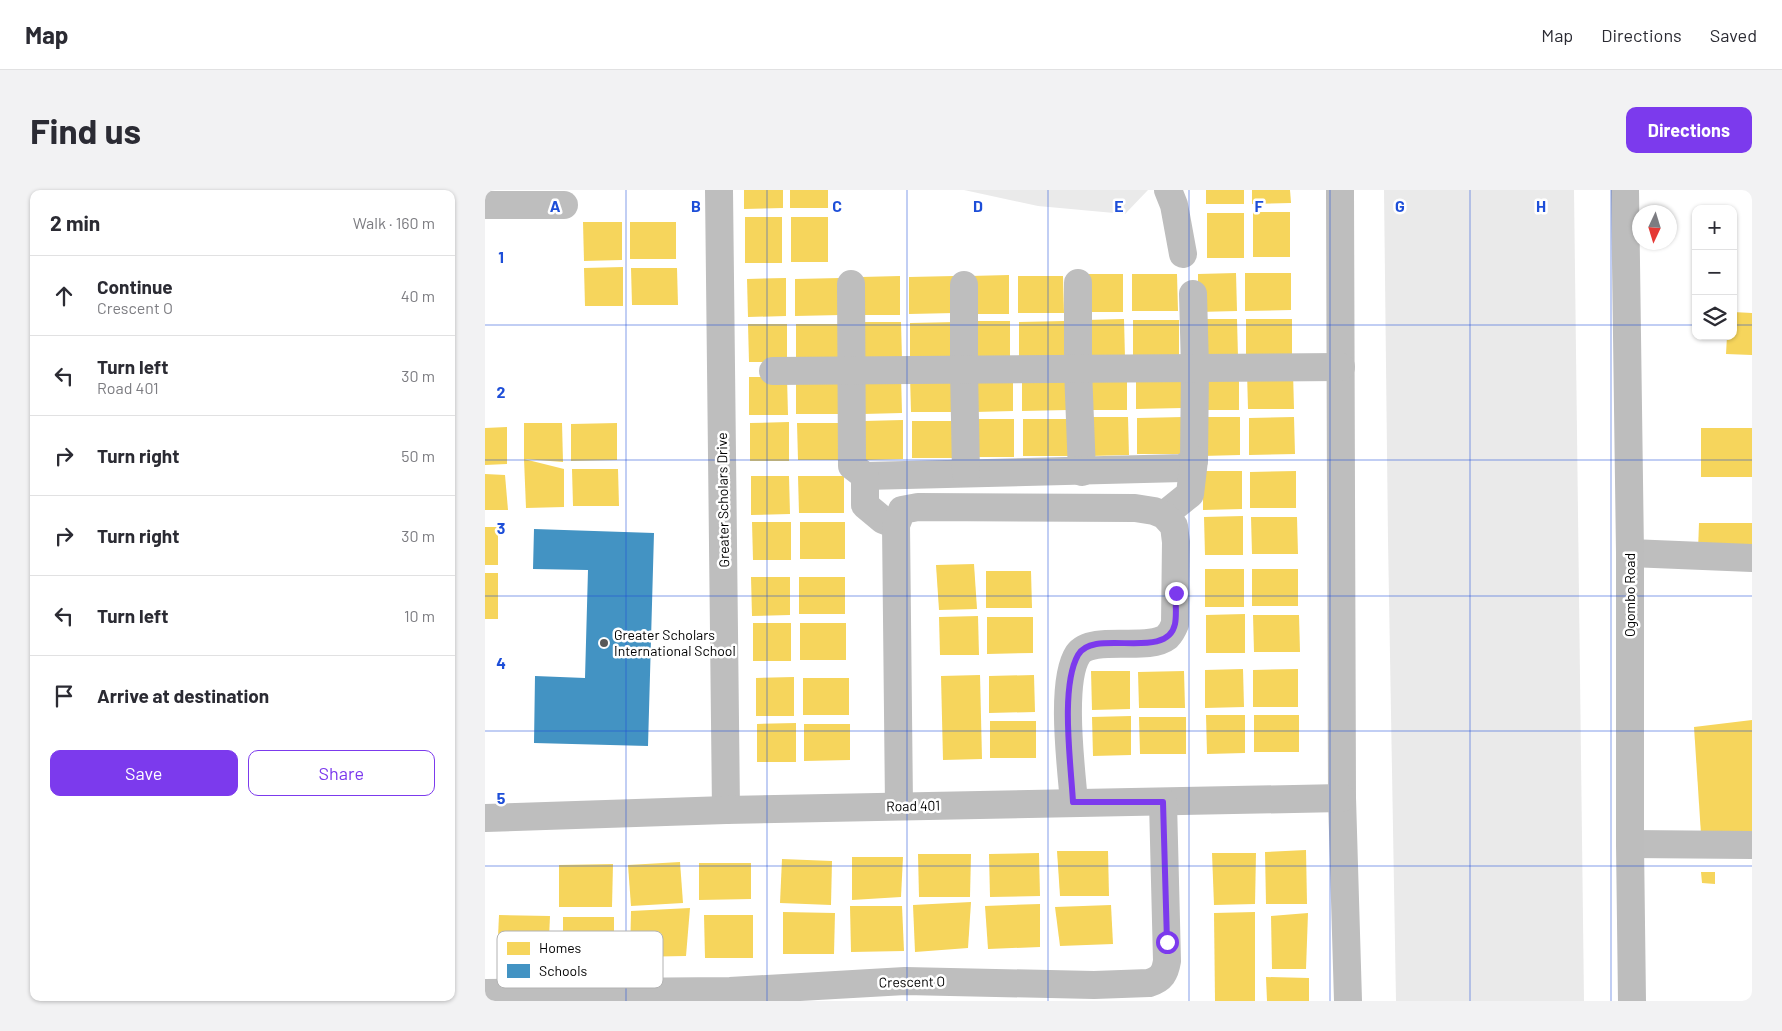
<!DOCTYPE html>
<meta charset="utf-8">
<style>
:root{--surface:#fff;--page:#f2f2f3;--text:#2b2b33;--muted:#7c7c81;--line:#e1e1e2;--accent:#7c3aed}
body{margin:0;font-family:Barlow,sans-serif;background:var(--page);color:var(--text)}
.controls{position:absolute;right:15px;top:15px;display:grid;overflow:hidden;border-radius:10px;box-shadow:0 1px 4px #0004}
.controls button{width:45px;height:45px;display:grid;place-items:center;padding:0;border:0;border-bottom:1px solid var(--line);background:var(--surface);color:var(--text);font:25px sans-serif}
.compass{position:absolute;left:1147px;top:15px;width:45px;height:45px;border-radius:50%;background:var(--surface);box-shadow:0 1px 4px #0004;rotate:184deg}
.stop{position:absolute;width:15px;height:15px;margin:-11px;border:4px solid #7c3aed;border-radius:50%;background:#fff}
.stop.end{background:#7c3aed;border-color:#fff;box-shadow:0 1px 5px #0008}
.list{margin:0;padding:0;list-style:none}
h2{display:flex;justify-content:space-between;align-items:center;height:65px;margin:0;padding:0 20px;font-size:21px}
h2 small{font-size:16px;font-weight:400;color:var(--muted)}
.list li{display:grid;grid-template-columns:32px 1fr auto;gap:15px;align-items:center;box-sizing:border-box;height:80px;padding:0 20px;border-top:1px solid var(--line)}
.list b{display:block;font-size:19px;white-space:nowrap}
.list p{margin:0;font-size:16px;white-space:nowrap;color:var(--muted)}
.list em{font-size:16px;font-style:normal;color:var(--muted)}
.actions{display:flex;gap:10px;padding:15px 20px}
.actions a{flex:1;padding:11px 0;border:1px solid var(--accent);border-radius:10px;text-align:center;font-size:18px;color:var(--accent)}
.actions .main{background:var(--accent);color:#fff}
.icon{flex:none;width:28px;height:28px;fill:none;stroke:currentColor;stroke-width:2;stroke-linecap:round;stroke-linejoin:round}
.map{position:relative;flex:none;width:1267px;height:811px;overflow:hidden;border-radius:10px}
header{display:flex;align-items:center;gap:30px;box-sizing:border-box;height:70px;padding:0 25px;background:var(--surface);border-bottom:1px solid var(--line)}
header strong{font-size:24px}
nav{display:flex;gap:28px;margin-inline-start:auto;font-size:18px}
.intro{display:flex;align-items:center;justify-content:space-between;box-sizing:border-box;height:120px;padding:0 30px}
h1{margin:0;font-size:35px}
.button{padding:12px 22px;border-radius:10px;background:var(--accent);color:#fff;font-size:18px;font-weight:700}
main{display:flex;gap:30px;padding:0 30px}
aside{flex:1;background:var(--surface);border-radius:10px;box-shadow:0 1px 4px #0004}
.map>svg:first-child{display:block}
</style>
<header>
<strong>Map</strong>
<nav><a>Map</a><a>Directions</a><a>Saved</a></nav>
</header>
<div class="intro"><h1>Find us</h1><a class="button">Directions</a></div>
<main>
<aside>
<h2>2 min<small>Walk · 160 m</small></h2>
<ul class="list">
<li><svg class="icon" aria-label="ahead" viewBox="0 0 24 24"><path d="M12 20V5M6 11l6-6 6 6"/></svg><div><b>Continue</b><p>Crescent O</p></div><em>40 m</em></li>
<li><svg class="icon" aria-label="left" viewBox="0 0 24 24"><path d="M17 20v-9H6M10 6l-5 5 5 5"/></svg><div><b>Turn left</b><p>Road 401</p></div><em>30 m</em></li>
<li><svg class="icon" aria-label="right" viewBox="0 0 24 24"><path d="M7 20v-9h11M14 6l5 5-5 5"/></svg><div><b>Turn right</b></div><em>50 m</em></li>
<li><svg class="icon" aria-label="right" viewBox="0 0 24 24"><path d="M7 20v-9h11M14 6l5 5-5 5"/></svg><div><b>Turn right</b></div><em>30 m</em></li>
<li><svg class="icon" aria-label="left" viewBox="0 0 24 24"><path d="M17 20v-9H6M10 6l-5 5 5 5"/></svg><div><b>Turn left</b></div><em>10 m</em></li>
<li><svg class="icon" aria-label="arrive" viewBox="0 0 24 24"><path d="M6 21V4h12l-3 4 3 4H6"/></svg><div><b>Arrive at destination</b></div></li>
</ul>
<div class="actions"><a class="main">Save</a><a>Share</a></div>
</aside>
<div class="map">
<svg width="1267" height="811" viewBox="0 0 1267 811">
<rect width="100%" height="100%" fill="#fff"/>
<g fill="#eaeaea">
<path d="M479 0H663L640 24 553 16Z"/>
<path d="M899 0H1089L1099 811H911L903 350Z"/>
</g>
<g fill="#f6d55c">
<path d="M259 0H298V18L259 19Z"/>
<rect x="305" y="0" width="38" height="18"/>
<rect x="721" y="0" width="38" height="14"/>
<path d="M767 0H805L806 13 767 14Z"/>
<rect x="768" y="22" width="37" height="45"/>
<rect x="722" y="23" width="37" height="45"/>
<rect x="260" y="27" width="37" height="46"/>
<rect x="306" y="27" width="37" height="45"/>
<path d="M98 32H137V70L99 71Z"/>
<rect x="145" y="32" width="46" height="37"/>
<path d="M138 77V116H100L99 78Z"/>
<path d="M146 78H192L193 115H147Z"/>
<path d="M751 83 752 121 713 122V84Z"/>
<path d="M760 83H806V120L760 121Z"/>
<path d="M599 84H638V122H600Z"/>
<path d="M647 84H692L693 121H647Z"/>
<path d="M524 85V124H486L485 86Z"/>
<path d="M415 86V125H377L376 87Z"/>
<path d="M469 86 470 123 424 124V87Z"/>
<path d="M533 86H578L579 123H533Z"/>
<path d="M301 88V126L263 127 262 89Z"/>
<path d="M355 88 356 125 310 126V89Z"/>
<path d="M1248 122 1267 123V165L1241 164 1242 146H1248Z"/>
<path d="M639 129 640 168H601L600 130Z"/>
<path d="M714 129H752L753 167H714Z"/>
<rect x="761" y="129" width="46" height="37"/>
<rect x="648" y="130" width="46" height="37"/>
<rect x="487" y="131" width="38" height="39"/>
<path d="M579 131 580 168 534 169V132Z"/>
<path d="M377 132H416L417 170 378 171Z"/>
<path d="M471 132V169H425V133Z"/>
<path d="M263 134H302V172H264Z"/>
<path d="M311 134H356L357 171H311Z"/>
<path d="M603 181H642V220H604Z"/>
<path d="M696 181 697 218 651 219V182Z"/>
<path d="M754 181V220H715V182Z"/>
<path d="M762 182H808L809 219H763Z"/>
<path d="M528 183V221L490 222 489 184Z"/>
<path d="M537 183H582L583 220 537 221Z"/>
<path d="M378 185H416L417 223 378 224Z"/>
<path d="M471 185V222H426L425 186Z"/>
<path d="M264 187H302L303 225H264Z"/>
<path d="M311 187H357L358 224H311Z"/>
<path d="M604 227H643L644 265 605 266Z"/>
<path d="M698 227V264H652V228Z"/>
<path d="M716 227H755V265L717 266Z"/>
<path d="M809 227 810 264 764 265V228Z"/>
<path d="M490 229H529V267H491Z"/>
<rect x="538" y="229" width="46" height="37"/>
<path d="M418 230V269L380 270 379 231Z"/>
<rect x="427" y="231" width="45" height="37"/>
<path d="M304 232V271H265V233Z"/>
<path d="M39 233H77L78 272 39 269Z"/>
<path d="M132 233V270L86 271V234Z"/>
<path d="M312 233H358L359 270H313Z"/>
<path d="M22 237V274L0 275V238Z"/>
<rect x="1216" y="238" width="51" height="49"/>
<path d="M39 269 79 279V317L41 318Z"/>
<path d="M87 279H133L134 316H88Z"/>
<path d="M718 281H757V319L718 320Z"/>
<path d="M811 281V318H765V282Z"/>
<path d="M0 284 20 285 23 320H0Z"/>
<path d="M266 286H304L305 324 266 325Z"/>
<path d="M313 286H359V323H314Z"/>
<path d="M758 326V365H720L719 327Z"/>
<path d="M766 327H812L813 364H767Z"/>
<path d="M267 332H306V370H268Z"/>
<rect x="315" y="332" width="45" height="37"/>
<path d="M1214 333H1267V361H1213Z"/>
<rect x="0" y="337" width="13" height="38"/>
<path d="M489 374 492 419 454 420 451 375Z"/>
<rect x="720" y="379" width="39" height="38"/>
<rect x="767" y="379" width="46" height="37"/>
<path d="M501 381H546L547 418H501Z"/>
<rect x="0" y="383" width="13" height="46"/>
<path d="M266 387H305V425L267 426Z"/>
<rect x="314" y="387" width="46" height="37"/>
<path d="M760 424V463H721V425Z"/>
<path d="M768 425H814L815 462H769Z"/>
<path d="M493 426 494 465H455L454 427Z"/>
<path d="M502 427H548V463L502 464Z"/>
<rect x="268" y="433" width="38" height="38"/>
<rect x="315" y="433" width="46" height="37"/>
<path d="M758 479 759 517 720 518V480Z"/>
<path d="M813 479V517H768V480Z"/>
<path d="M606 481H645V519L607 520Z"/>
<path d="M699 481 700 518H654L653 482Z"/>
<path d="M495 485 497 569 458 570 456 486Z"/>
<path d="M549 485 550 522 504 523V486Z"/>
<path d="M309 487V526H271V488Z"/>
<rect x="318" y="488" width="46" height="37"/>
<path d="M721 525H760V563L722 564Z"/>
<rect x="769" y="525" width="45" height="37"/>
<path d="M646 526V565L608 566 607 527Z"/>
<path d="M654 527H701V564H655Z"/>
<path d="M1267 530V643L1216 644 1209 537Z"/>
<rect x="505" y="531" width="46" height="37"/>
<path d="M311 533V572H272V534Z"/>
<path d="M319 534H365V570L319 571Z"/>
<path d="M821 660 822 714H781L780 662Z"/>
<path d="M572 661H623L624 706H575Z"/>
<path d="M554 663 555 706 505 707 504 664Z"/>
<path d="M727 663H771L770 714 729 715Z"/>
<path d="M433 664H486L485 707H434Z"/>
<path d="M367 667H418L416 707 367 710Z"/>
<path d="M297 669 347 671 346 715 295 713Z"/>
<path d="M195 672 198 713 146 716 143 675Z"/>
<path d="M214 673H266V709L214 710Z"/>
<path d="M128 674 127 717H74V675Z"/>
<path d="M1216 682H1230V694L1217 693Z"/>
<path d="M486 712 483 758 430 762 428 715Z"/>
<path d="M555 714V757L503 759 500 716Z"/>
<path d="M626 715 628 754 575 756 570 717Z"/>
<path d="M365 716H417L419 761 366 762Z"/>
<path d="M205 718 201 766 145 767 146 721Z"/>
<path d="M298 722 350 723 349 764H298Z"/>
<path d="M770 722V811H730L729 723Z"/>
<path d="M823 723 821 779H787L786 726Z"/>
<path d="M14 725 65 726 63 770 12 769Z"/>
<path d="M219 725H268V768H220Z"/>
<rect x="78" y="727" width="51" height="47"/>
<path d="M781 787 824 788V811H782Z"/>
</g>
<path fill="#4393c3" d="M49 339 169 343 163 556 49 553 50 486 100 488 103 380 48 379Z"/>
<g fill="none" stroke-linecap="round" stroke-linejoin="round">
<g stroke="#bebebe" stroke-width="28">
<path d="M234 0 241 620"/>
<path d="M683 0 689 15 698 64"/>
<path d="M855 0 857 608 863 811"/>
<path d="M0 15H79"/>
<path d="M593 93V179L597 282"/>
<path d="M366 94 367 276 380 286 698 278 709 270 710 178 708 104"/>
<path d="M479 95V179L481 283"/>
<path d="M288 181 856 177"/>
<path d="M380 286V315L398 330 411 335"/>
<path d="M679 325 705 304 709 270"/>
<path d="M1145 363 1267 368"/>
<path d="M414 616 411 335 417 320 433 317 650 318 669 321 679 325 689 336 691 352 690 434C688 439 686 443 682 447 663 462 607 444 593 464 575 491 586 577 589 612"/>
<path d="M0 628 241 620 857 608"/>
<path d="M1145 654 1267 655"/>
<path d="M0 803 245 801 420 791 609 795 664 793C677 789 680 783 682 771L678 612"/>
</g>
<path stroke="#bdbdbd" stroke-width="28" d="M1140 0 1145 363V654L1147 811"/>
</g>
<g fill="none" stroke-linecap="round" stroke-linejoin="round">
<path stroke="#7c3aed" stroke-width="6" d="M682 752 678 612H588C586 575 575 497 593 465 608 437 682 472 690 434 692 424 690 413 691 403"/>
</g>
<path fill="none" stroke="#1d4ed8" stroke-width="1" stroke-opacity="0.55" d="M141 0V811M282 0V811M422 0V811M563 0V811M704 0V811M845 0V811M985 0V811M1126 0V811M0 135H1211M1248 135H1267M0 270H1267M0 406H1267M0 541H1267M0 676H1267"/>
<circle fill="#595959" stroke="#fff" stroke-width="2" cx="119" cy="453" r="5"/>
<g text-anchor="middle" stroke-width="5" stroke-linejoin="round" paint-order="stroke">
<g font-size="14" fill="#000" stroke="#fff">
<text transform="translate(238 310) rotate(-91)" y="5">Greater Scholars Drive</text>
<text transform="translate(1145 405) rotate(-90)" y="5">Ogombo Road</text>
<text transform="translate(428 616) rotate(-1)" y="5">Road 401</text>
<text transform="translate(427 792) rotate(-1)" y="5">Crescent O</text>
</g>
<g font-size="14" fill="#000" stroke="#fff" text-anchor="start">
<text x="129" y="450">Greater Scholars<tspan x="129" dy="16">International School</tspan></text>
</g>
</g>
<rect x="12" y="741" width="166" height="57" rx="8" fill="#fff" stroke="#b2b2b2" stroke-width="1"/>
<rect x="22" y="752" width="23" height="13" fill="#f6d55c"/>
<rect x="22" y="774" width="23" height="14" fill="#4393c3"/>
<g font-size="14" fill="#000">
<text x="54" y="763">Homes</text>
<text x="54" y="786">Schools</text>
</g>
<g font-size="16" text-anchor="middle" font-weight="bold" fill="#1d4ed8" stroke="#fff" stroke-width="5" stroke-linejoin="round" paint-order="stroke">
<text x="70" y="22">A</text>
<text x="211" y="22">B</text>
<text x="352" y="22">C</text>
<text x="493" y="22">D</text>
<text x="634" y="22">E</text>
<text x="774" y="22">F</text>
<text x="915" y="22">G</text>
<text x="1056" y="22">H</text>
<text x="16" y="73">1</text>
<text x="16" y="208">2</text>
<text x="16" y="344">3</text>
<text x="16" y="479">4</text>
<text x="16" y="614">5</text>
</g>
</svg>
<div class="controls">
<button>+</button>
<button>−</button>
<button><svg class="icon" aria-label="layers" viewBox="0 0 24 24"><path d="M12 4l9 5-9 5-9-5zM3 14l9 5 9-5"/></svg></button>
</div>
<svg class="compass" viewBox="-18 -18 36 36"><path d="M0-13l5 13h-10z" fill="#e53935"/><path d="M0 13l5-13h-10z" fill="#7c7c81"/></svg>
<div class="stop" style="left:682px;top:752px"></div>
<div class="stop end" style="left:691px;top:403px"></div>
</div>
</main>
